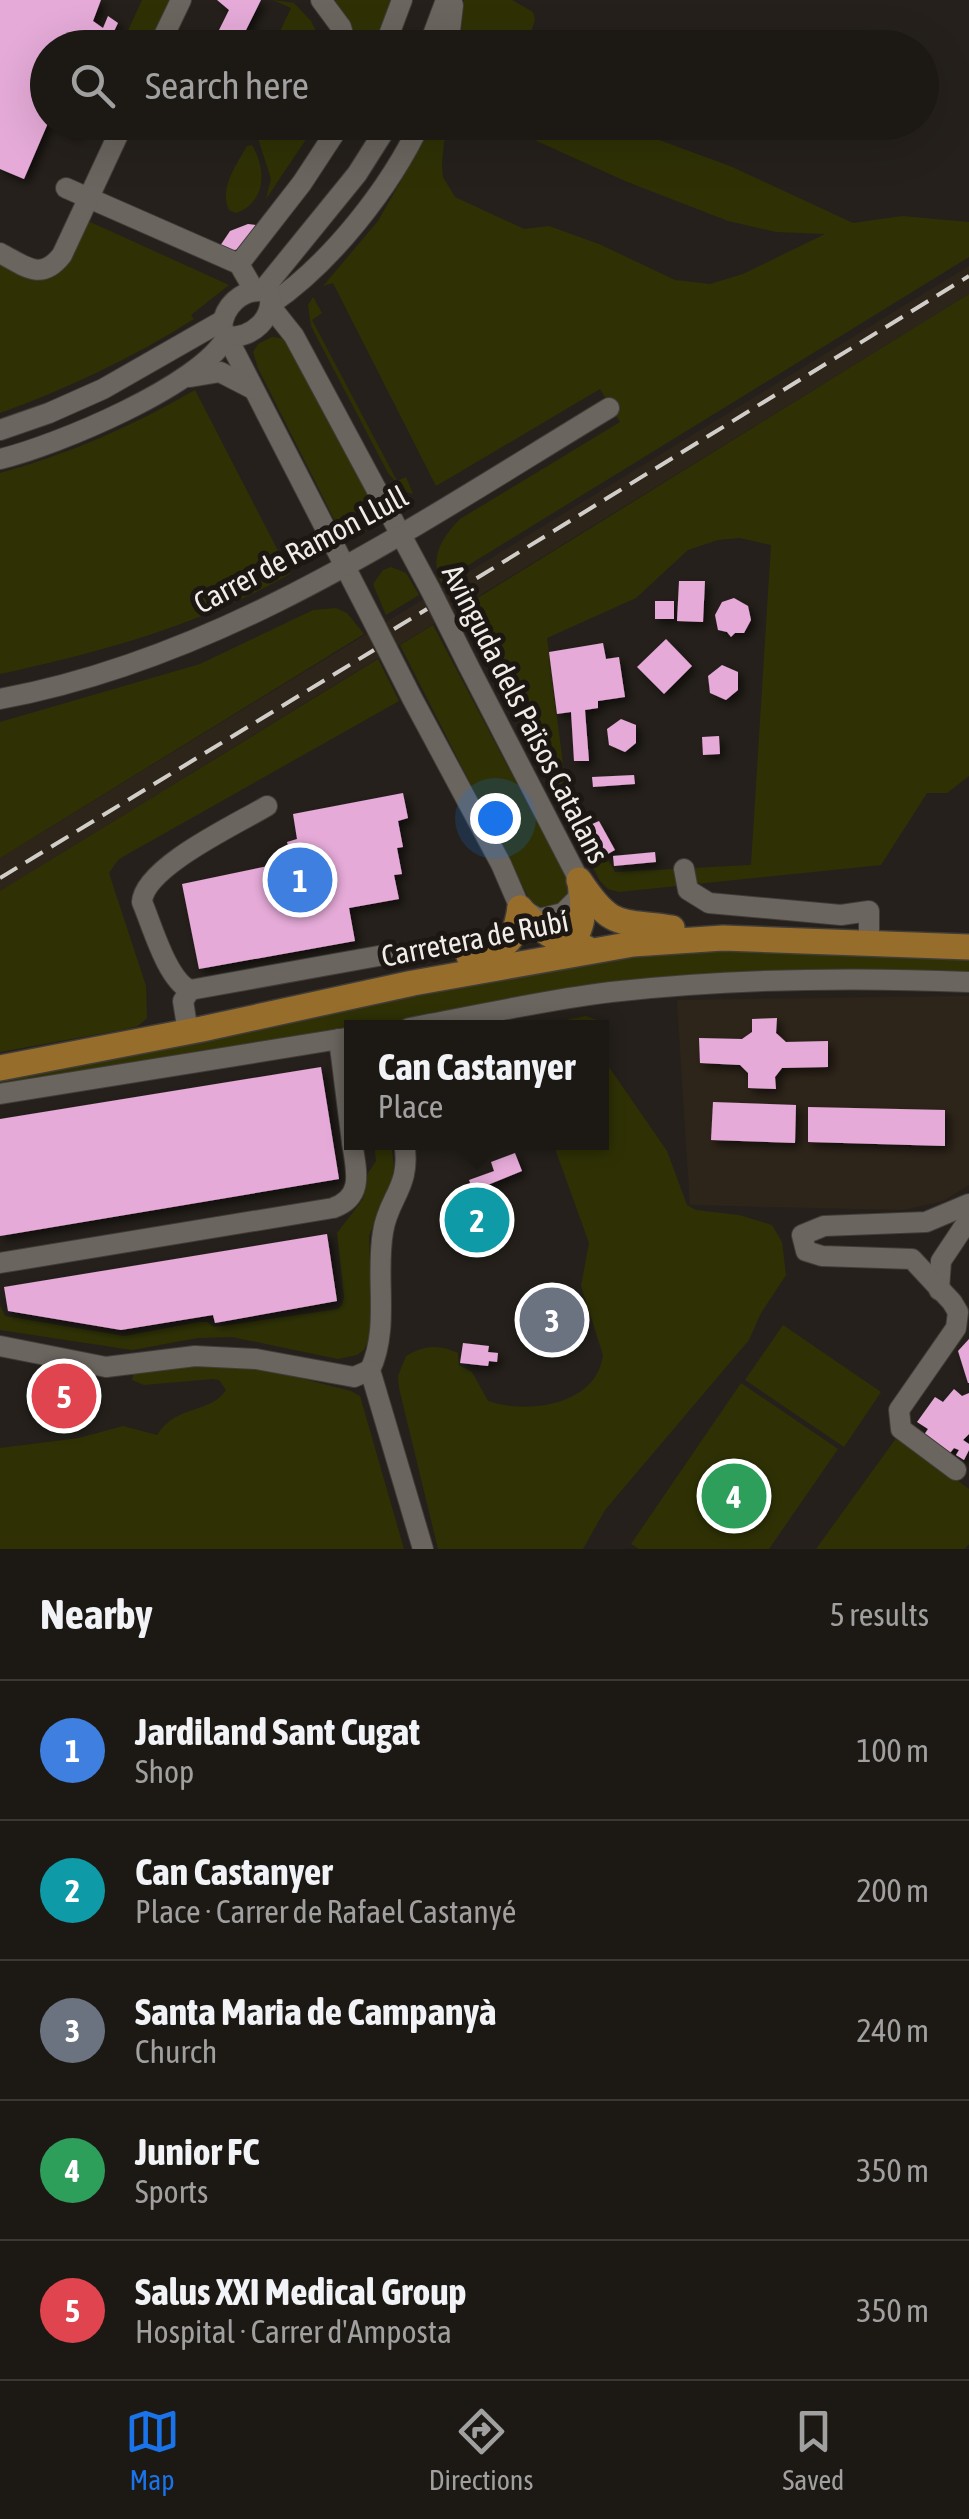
<!DOCTYPE html>
<meta charset="utf-8">
<style>
:root{--surface:#1c1814;--page:#292522;--text:#f1f3f6;--muted:#a0a0a0;--line:#3a3734;--accent:#1a73e8}
body{margin:0;font-family:"Asap Condensed",sans-serif;background:var(--page);color:var(--text)}
.you{position:absolute;left:495px;top:818px;width:35px;height:35px;margin:-25px;border:8px solid #fff;border-radius:50%;background:#1a73e8;box-shadow:0 0 0 15px #1a73e833}
.badge{display:grid;place-items:center;width:65px;height:65px;border-radius:50%;background:var(--accent);color:#fff;font-size:32px;font-weight:700}
.pin{position:absolute;translate:-50% -50%;border:5px solid #fff;box-shadow:0 2px 10px #0006}
.popup{position:absolute;left:344px;top:1020px;width:265px;height:130px;box-sizing:border-box;display:grid;place-content:center;border-radius:0px;background:var(--surface);filter:drop-shadow(0 2px 8px #0005);font-size:32px;white-space:nowrap;color:var(--muted)}
.popup b{font-size:38px;color:var(--text)}
.popup::after{content:'';position:absolute;left:50%;top:100%;margin-left:-20px;border:20px solid transparent;border-top-color:var(--surface)}
.list{margin:0;padding:0;list-style:none}
h2{display:flex;justify-content:space-between;align-items:center;height:130px;margin:0;padding:0 40px;font-size:42px}
h2 small{font-size:32px;font-weight:400;color:var(--muted)}
.list li{display:grid;grid-template-columns:65px 1fr auto;gap:30px;align-items:center;box-sizing:border-box;height:140px;padding:0 40px;border-top:2px solid var(--line)}
.list b{display:block;font-size:38px;white-space:nowrap}
.list p{margin:0;font-size:32px;white-space:nowrap;color:var(--muted)}
.list em{font-size:32px;font-style:normal;color:var(--muted)}
.icon{flex:none;width:55px;height:55px;fill:none;stroke:currentColor;stroke-width:2;stroke-linecap:round;stroke-linejoin:round}
.map{position:relative;flex:none;width:969px;height:1549px;overflow:hidden}
.search{position:absolute;background:var(--surface);box-shadow:0 10px 40px #0002;left:30px;right:30px;top:30px;height:110px;display:flex;align-items:center;gap:25px;box-sizing:border-box;padding:0 35px;border-radius:55px;color:var(--muted);font-size:38px}
.sheet{height:830px;background:var(--surface)}
nav{display:flex;justify-content:space-around;align-items:center;box-sizing:border-box;height:140px;border-top:2px solid var(--line);background:var(--surface);font-size:28px;color:var(--muted)}
nav a{display:grid;justify-items:center;gap:5px}
nav .on{color:var(--accent)}
.map>svg:first-child{display:block}
</style>
<div class="map">
<svg width="969" height="1549" viewBox="0 0 969 1549">
<defs>
<filter id="shadow"><feDropShadow dx="4.5" dy="4.5" stdDeviation="5" flood-color="#0009"/></filter>
</defs>
<rect width="100%" height="100%" fill="#25201b"/>
<g fill="#2e251a">
<path d="M969 266V294L0 891V858Z"/>
<path d="M969 996V1185L943 1201 903 1210 690 1205 677 1000Z"/>
</g>
<g fill="#2f3105" fill-rule="evenodd">
<path d="M142 0H173L151 47 120 48Z"/>
<path d="M273 0 294 3 311 21 324 47H238L217 38 218 32 240 42 244 34 273 46 291 8Z"/>
<path d="M335 0H391L374 47H358Z"/>
<path d="M464 0H512L533 12 535 20 526 47H460Z"/>
<path d="M253 123H317L266 199 271 179Z"/>
<path d="M434 123H455L444 142 442 165 443 177 455 197 524 229 549 226 599 244 675 280 710 284 743 274 825 234 776 232 728 221 625 181 497 123H613L730 166 853 223 902 216 969 222V257L441 582C429 558 442 537 460 519L620 422 600 389 436 486 333 283 323 286 378 221Z"/>
<path d="M252 145C267 170 266 202 236 213L229 210C219 189 236 165 247 146Z"/>
<path d="M88 221 229 285 191 315 194 319C132 358 69 388 0 413V259L28 273Z"/>
<path d="M969 294V776L947 793H927L881 865 619 892 608 889 600 881 460 609ZM740 538 771 545 751 865 615 872 565 780 547 638 636 598 688 550 718 540Z"/>
<path d="M313 297 322 313 312 320 397 481 406 477 413 494 404 491 388 473 311 326 308 305Z"/>
<path d="M272 337 281 338 292 347 373 505 374 521C365 539 348 537 336 523L258 368 253 352 258 344Z"/>
<path d="M195 390 290 574C200 625 101 652 0 674V473C69 454 133 426 195 390Z"/>
<path d="M391 567 406 573 419 595 386 615 373 584 383 570Z"/>
<path d="M336 608 347 613 364 634 0 858V722L200 664 313 610Z"/>
<path d="M433 625 566 877 569 893 564 903 545 910 535 905 527 895 400 645Z"/>
<path d="M378 659 399 701 126 855 118 860 109 873 146 986 147 1018 138 1026 127 1029 0 1052V891Z"/>
<path d="M757 947 969 954V975L746 971 648 979 0 1087V1079L641 952Z"/>
<path d="M586 1016 605 1023 604 1047 609 1067 667 1151 687 1205 696 1210 739 1215 772 1225 782 1242 786 1275 761 1313 749 1340 605 1510 583 1549H438L399 1388 398 1376 406 1356C425 1345 439 1344 458 1353L459 1365 472 1372 488 1401C528 1415 597 1405 603 1355L581 1286 589 1243 553 1143 602 1142V1028L548 1027 555 1022Z"/>
<path d="M374 1143H391L394 1167 392 1179 369 1236 372 1332 364 1350 357 1355 338 1359 232 1337 198 1338 132 1350 0 1330V1305L5 1316 124 1336 199 1322H207L214 1327 338 1309 342 1305 344 1297 337 1233 363 1199 368 1173 376 1161Z"/>
<path d="M783 1325 881 1392 844 1447 745 1380Z"/>
<path d="M241 1363 351 1391 360 1396 404 1549H0V1448L79 1438 123 1426 157 1435C176 1404 211 1414 226 1390L219 1380 213 1379 144 1385 132 1380 133 1374 207 1364Z"/>
<path d="M741 1383 838 1449 769 1549H639L631 1544Z"/>
<path d="M897 1437 969 1489V1544L965 1549H816Z"/>
</g>
<g fill="#e5aad8" filter="url(#shadow)">
<path d="M0 0H101L93 21 103 28 108 16 118 23 106 48H48V122H81L77 135 48 123 24 179 0 169Z"/>
<path d="M217 0H261L240 42 218 32 229 10Z"/>
<path d="M248 224 256 225 242 249 216 252 230 231Z"/>
<path d="M679 581H705L703 622 677 621Z"/>
<path d="M734 598 748 606 751 620 744 633H735L731 637 727 632 718 630 715 615 722 602Z"/>
<rect x="655" y="601" width="19" height="18"/>
<path d="M666 639 692 666 664 694 637 667Z"/>
<path d="M603 643 606 659 619 657 625 697 598 701V708L585 710 589 761H574L571 712 557 714 549 652Z"/>
<path d="M722 665 738 672V690L726 700 710 693 708 676Z"/>
<path d="M621 719 636 725V743L625 752 609 745 607 729Z"/>
<path d="M719 736 720 754 703 755 702 737Z"/>
<path d="M634 775 635 784 593 787 592 777Z"/>
<path d="M403 793 408 818 398 821 403 847 397 848 402 874 394 875 399 899 349 908 355 941 199 969 182 884 292 861 287 842 297 839 293 814Z"/>
<path d="M599 821 615 850 606 855 590 825Z"/>
<path d="M655 852 656 862 614 866 613 856Z"/>
<path d="M777 1018 776 1033 786 1042 828 1041V1067L782 1068 775 1077 776 1089 748 1088V1073L740 1065 700 1063 699 1038 742 1039 752 1032V1019Z"/>
<path d="M321 1067 339 1179 0 1236V1119Z"/>
<path d="M713 1102 796 1105 795 1143 711 1140Z"/>
<path d="M808 1107 945 1110V1146L808 1142Z"/>
<path d="M515 1153 522 1171 473 1191 469 1180 494 1171 491 1162Z"/>
<path d="M479 1194 485 1213 493 1210 496 1216 501 1214 504 1223 499 1225 500 1229 456 1244 448 1232 453 1230 447 1210 473 1202 471 1196Z"/>
<path d="M327 1234 337 1301 215 1323 213 1315 121 1330 8 1311 4 1287Z"/>
<path d="M534 1312 571 1313 570 1328 533 1327Z"/>
<path d="M969 1339V1383H968L958 1351Z"/>
<path d="M463 1343 489 1346 488 1352 498 1353 497 1362 489 1361 488 1366 460 1363Z"/>
<path d="M64 1377 78 1379 75 1391 87 1393 84 1403 73 1402 74 1406 30 1410 29 1399H42V1386H54L53 1381 62 1383Z"/>
<path d="M954 1389 962 1396 969 1393V1434L963 1440 969 1444V1450L964 1460 956 1455 959 1450 954 1448 946 1458 921 1439 928 1429 917 1422 935 1397 943 1402Z"/>
</g>
<g fill="none" stroke-linecap="round" stroke-linejoin="round">
<defs>
<g id="minor">
<path d="M321 0 341 27 347 48"/>
<path d="M158 48 181 0"/>
<path d="M384 48 402 0"/>
<path d="M428 48 446 0"/>
<path d="M448 48 453 5"/>
<path d="M66 188 239 264 254 290"/>
<path d="M0 253C25 266 41 282 62 255L124 122"/>
<path d="M239 264 302 183 342 122"/>
<path d="M262 291C241 290 224 306 222 327L374 623"/>
<path d="M262 291 357 174 390 122"/>
<path d="M271 304C331 263 390 188 421 122"/>
<path d="M271 307 294 336 430 589"/>
<path d="M229 337C253 337 273 319 270 295"/>
<path d="M190 377 220 372 251 388"/>
<path d="M0 430 49 413 103 389 222 321"/>
<path d="M0 459C55 446 202 385 227 336"/>
<path d="M412 698 501 864 520 908 539 919 563 913 578 898 579 880 468 665"/>
<path d="M0 699C226 657 417 524 609 408"/>
<path d="M684 869 688 890 709 903 841 915 869 911V943"/>
<path d="M190 990C167 980 152 925 142 902 144 867 237 824 267 806"/>
<path d="M409 1028C476 1016 544 1000 611 992 729 979 851 977 969 982"/>
<path d="M188 1032 183 1001 190 990 395 953"/>
<path d="M339 1039 352 1142"/>
<path d="M0 1094 352 1037"/>
<path d="M404 1142C412 1187 388 1197 383 1232 375 1277 390 1328 370 1370L423 1549"/>
<path d="M0 1263 333 1208C365 1197 356 1170 352 1142"/>
<path d="M939 1290 941 1261 969 1219"/>
<path d="M0 1346 106 1367 195 1356 256 1359 354 1377 370 1370"/>
<path d="M956 1470 901 1429 899 1410 956 1328 958 1312 952 1302 912 1259 822 1256 806 1251 802 1235 824 1226 926 1222 969 1204"/>
</g>
<g id="major">
<path d="M579 880C612 930 619 920 672 928"/>
<path d="M520 908C538 929 558 944 586 948"/>
<path d="M560 954C584 935 586 911 580 883"/>
<path d="M469 956C505 948 514 947 520 908"/>
<path d="M0 1068 202 1029 413 983 633 944 723 938 969 947"/>
</g>
</defs>
<use href="#minor" stroke="#403c38" stroke-width="22"/>
<use href="#major" stroke="#403c38" stroke-width="28"/>
<use href="#minor" stroke="#6a655e" stroke-width="20"/>
<use href="#major" stroke="#976d2c" stroke-width="25"/>
<g stroke="#d1ceca" stroke-width="4" stroke-dasharray="20 10" stroke-linecap="butt">
<path d="M451 594 969 276"/>
<path d="M394 629 427 609"/>
<path d="M0 878 374 650"/>
</g>
<defs>
<g id="minor-bridge">
<path d="M430 589 468 665"/>
<path d="M374 623 412 698"/>
</g>
</defs>
<use href="#minor-bridge" stroke="#403c38" stroke-width="22" stroke-linecap="butt"/>
<use href="#minor-bridge" stroke="#6a655e" stroke-width="20"/>
</g>
<g text-anchor="middle" stroke-width="10" stroke-linejoin="round" paint-order="stroke">
<g font-size="30" fill="#f0ede9" stroke="#1c1712">
<text transform="translate(301 550) rotate(-28)" y="10">Carrer de Ramon Llull</text>
<text transform="translate(525 714) rotate(63)" y="10">Avinguda dels Països Catalans</text>
<text transform="translate(475 939) rotate(-11)" y="10">Carretera de Rubí</text>
</g>
</g>
</svg>
<div class="you"></div>
<div class="pin badge" style="left:300px;top:880px;background:#3f7fe0">1</div>
<div class="pin badge" style="left:477px;top:1220px;background:#0f9aa8">2</div>
<div class="popup"><b>Can Castanyer</b>Place</div>
<div class="pin badge" style="left:552px;top:1320px;background:#6b7280">3</div>
<div class="pin badge" style="left:734px;top:1496px;background:#2e9e5b">4</div>
<div class="pin badge" style="left:64px;top:1396px;background:#e0444e">5</div>
<div class="search"><svg class="icon" aria-label="search" viewBox="0 0 24 24"><circle cx="10" cy="10" r="6"/><path d="M15 15l6 6"/></svg>Search here</div>
</div>
<section class="sheet">
<h2>Nearby<small>5 results</small></h2>
<ul class="list">
<li><span class="badge" style="background:#3f7fe0">1</span><div><b>Jardiland Sant Cugat</b><p>Shop</p></div><em>100 m</em></li>
<li><span class="badge" style="background:#0f9aa8">2</span><div><b>Can Castanyer</b><p>Place · Carrer de Rafael Castanyé</p></div><em>200 m</em></li>
<li><span class="badge" style="background:#6b7280">3</span><div><b>Santa Maria de Campanyà</b><p>Church</p></div><em>240 m</em></li>
<li><span class="badge" style="background:#2e9e5b">4</span><div><b>Junior FC</b><p>Sports</p></div><em>350 m</em></li>
<li><span class="badge" style="background:#e0444e">5</span><div><b>Salus XXI Medical Group</b><p>Hospital · Carrer d'Amposta</p></div><em>350 m</em></li>
</ul>
</section>
<nav>
<a class="on"><svg class="icon" aria-label="map" viewBox="0 0 24 24"><path d="M3 6l6-2 6 2 6-2v14l-6 2-6-2-6 2zM9 4v14M15 6v14"/></svg>Map</a>
<a><svg class="icon" aria-label="directions" viewBox="0 0 24 24"><path d="M12 3l9 9-9 9-9-9zM9 14v-3h6M13 9l2 2-2 2"/></svg>Directions</a>
<a><svg class="icon" aria-label="saved" viewBox="0 0 24 24"><path d="M7 4h10v16l-5-4-5 4z"/></svg>Saved</a>
</nav>
